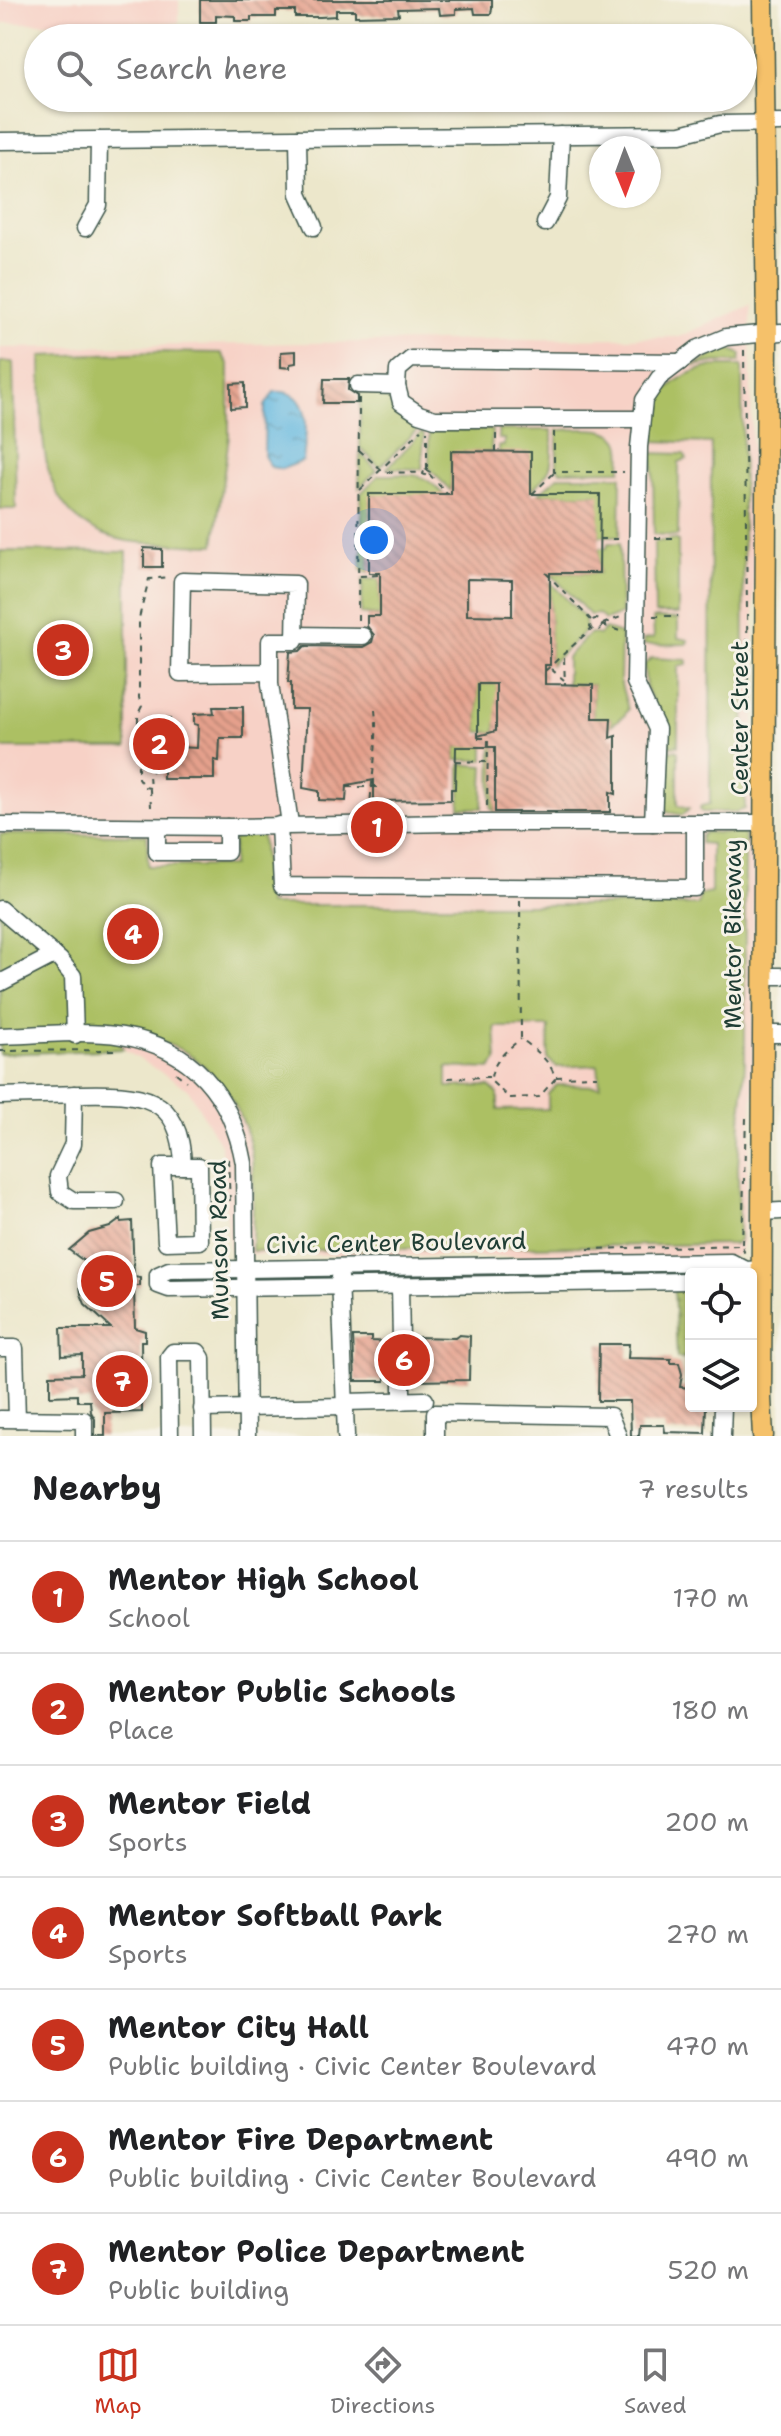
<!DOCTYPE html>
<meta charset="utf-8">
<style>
:root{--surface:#fff;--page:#f6f6f6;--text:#202124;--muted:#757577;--line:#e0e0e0;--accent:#c8321e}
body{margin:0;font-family:"Shantell Sans",sans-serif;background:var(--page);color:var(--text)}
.controls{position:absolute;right:24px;bottom:24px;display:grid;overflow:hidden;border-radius:8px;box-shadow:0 2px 6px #0004}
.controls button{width:72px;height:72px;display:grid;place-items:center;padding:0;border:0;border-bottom:2px solid var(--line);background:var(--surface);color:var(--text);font:40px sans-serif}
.compass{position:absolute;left:589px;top:136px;width:72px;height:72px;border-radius:50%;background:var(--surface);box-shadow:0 2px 6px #0004;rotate:179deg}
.you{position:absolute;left:374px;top:540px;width:28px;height:28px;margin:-20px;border:6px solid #fff;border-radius:50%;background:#1a73e8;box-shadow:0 0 0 12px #1a73e833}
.badge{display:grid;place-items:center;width:52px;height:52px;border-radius:50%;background:var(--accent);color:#fff;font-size:26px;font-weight:700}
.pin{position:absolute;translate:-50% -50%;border:4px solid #fff;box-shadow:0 2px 8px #0006}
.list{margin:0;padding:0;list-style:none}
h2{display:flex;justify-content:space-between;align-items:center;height:104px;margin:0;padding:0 32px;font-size:34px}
h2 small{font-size:26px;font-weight:400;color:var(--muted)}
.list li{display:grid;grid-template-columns:52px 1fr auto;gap:24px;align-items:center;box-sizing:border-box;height:112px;padding:0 32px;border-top:2px solid var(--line)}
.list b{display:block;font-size:30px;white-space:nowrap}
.list p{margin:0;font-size:26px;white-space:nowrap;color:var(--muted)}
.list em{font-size:26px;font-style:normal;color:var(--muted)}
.icon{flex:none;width:44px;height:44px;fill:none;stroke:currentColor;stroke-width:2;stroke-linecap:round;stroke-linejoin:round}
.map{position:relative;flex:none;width:781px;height:1436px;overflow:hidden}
.search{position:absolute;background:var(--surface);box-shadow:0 2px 6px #0004;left:24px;right:24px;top:24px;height:88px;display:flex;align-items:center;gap:20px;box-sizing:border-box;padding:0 28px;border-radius:44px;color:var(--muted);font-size:30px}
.sheet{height:888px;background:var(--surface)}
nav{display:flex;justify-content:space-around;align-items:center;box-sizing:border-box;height:112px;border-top:2px solid var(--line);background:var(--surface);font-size:22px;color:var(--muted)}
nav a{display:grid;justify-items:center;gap:4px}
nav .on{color:var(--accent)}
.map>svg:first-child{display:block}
</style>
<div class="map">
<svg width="781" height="1436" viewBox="0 0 781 1436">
<defs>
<pattern id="park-dots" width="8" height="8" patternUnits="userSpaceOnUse" patternTransform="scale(2)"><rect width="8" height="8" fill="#acc064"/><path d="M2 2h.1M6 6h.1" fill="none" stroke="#8b9d53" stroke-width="1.8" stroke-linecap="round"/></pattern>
<pattern id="water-ripples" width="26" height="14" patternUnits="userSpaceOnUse" patternTransform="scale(2)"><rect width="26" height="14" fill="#64b8e0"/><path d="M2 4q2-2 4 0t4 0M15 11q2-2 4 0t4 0" fill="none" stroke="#5297b6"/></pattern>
<pattern id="building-back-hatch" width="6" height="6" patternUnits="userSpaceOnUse" patternTransform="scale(2)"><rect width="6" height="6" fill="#e5a08c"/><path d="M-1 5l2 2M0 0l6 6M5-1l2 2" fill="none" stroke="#b98473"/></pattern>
</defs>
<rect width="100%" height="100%" fill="#f7f3e8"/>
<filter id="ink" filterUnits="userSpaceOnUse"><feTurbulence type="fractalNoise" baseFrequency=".0125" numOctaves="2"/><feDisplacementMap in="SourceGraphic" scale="16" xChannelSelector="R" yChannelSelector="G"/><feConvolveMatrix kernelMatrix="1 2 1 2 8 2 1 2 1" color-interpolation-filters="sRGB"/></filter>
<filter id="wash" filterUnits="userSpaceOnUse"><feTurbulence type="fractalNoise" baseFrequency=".006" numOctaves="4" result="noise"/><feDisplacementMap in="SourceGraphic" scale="32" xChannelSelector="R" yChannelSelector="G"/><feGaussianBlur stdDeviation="1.8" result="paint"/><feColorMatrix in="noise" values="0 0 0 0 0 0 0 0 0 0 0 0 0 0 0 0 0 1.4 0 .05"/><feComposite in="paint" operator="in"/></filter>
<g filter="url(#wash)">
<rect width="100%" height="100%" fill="#ece7cb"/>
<g fill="#f7d1c6">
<rect x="0" y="0" width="179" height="23"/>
<path d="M750 305 754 605V1085L742 1245 739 1254 728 1258H690L230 1254 221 1146 188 1089 123 1049 0 1054V348L679 337Z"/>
</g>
<g fill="#acc064" stroke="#667e4c" stroke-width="2" fill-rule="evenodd">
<path d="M726 348 741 354 740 362H715L693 366Z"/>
<path d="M158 352 221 353 229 365V436L214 545C186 543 155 545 127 541 30 523 43 431 41 356Z"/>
<path d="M0 362H13L16 509H0Z"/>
<path d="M714 366H742L745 806V809L736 812H702L700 808 701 806 710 804 711 443 650 441 647 438C653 397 671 375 714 366Z"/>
<path d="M360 389 386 390 397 414 418 425V429L380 467 360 448Z"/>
<path d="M429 430H492L491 452H451V491L429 468Z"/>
<path d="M498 430H552C552 463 556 468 531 491L499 452V446H504V439H499Z"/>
<path d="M557 430C574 430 612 423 620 443 623 451 621 462 621 470L560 471 557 467Z"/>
<path d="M422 432 424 435 422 469 387 468Z"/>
<path d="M360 453 377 470 359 488Z"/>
<path d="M646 453 684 454 687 459 679 462 678 535 676 536 654 534 653 461 645 459Z"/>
<path d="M379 475C412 475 420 469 443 494L369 527H362L361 493Z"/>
<path d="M559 476H621L620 536H599V494H538Z"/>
<path d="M363 534 369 535V572L361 570Z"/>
<path d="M675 539 678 541V614H655L654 542Z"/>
<path d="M608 543H620L621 614 605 620 599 614 590 615 550 573H599V548H607Z"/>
<path d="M0 551 127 552V748H0Z"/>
<path d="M363 579H380V616L361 614Z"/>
<path d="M550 582 585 618 586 630 550 665Z"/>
<path d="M656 618 678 619V638L688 640 687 644 644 645 643 640 654 638 653 619Z"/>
<path d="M605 629 621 634 620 681 628 709 624 716 611 725 610 718H593V685H567V657L590 633 599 635Z"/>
<path d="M652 658 687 660V664L678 666V746L663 745V723L646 687 644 665Z"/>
<path d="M478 684H503L495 732V812L491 808 492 732H478Z"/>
<path d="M484 746V760H456V747Z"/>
<path d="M676 750 678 752V805L689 808 683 815 667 812 663 801V751Z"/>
<path d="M460 764 484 766 482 808H460Z"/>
<path d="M705 832 744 834 745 838V1062L738 1167 739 1240 734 1244 252 1251C252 1221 255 1188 252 1158 248 1116 220 1073 184 1051 166 1041 133 1036 113 1029L123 1049 0 1054V834L147 835 148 866H232L234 835 262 836 268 905H698L700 895 711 893V844L700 843 701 836ZM495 1027H549L548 1059 557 1067 598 1065 600 1086 557 1085 548 1094V1109L498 1110V1094L489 1086 447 1087V1067L490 1069 497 1061Z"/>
</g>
<path fill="url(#park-dots)" stroke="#667e4c" stroke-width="2" d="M674 1286H691V1358H677Z"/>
<path fill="url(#water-ripples)" stroke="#427a8a" stroke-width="2" d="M274 392C315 389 306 432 303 461L282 469 271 467 264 456 265 406Z"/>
<g id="blocks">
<g fill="url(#building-back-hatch)" fill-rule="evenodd">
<path d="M200 0H492V8L491 14H475L474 8 456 9V14L440 15 439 8 398 9 399 15 355 16V10H336V16L320 17H295V11H276V17H251V21H235V16L216 15V22H200Z"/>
<path d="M296 351V363L290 364V368L281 367V352Z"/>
<path d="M324 379H349L348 390 357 396V403H323Z"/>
<path d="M245 383V407L231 408V384Z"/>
<path d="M451 451 531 452V494H600L599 573H550V665H545V684L593 685V718H611L610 738 616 736V794L610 792V812H495V747H456L455 789H451V800L374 801V780L347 785 346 801 319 800V791L303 788 307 709H291V683H288L290 652 300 651 305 646 363 647 372 642 374 635 367 626V616H380V573H369V494H451ZM467 579 512 580V616L467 615ZM478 684H496V731L478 736Z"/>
<path d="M144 548 162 549V567H144Z"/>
<path d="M213 707H243V738H220L219 761 214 760V779H163V769L154 761 144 760V739H152L153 718H170V740L178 747 197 748 198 725 194 724V714L214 713Z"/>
<path d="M121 1219V1222L132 1221 134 1277 140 1278V1286H134L135 1328 145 1331V1341H141L142 1412 105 1413V1436H95V1419L91 1412 90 1401H77V1395L50 1396V1375L82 1374V1355L62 1356 61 1328H111L85 1304 81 1294 79 1275 85 1262 69 1250 89 1233 110 1227Z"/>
<path d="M459 1335 470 1336 469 1380 416 1381 411 1371 401 1366 393 1371 391 1377H385V1381H355L353 1337H371V1341L390 1342 395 1351 402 1353 410 1348 412 1342H416V1337L455 1338Z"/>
<path d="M599 1344H629L628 1358 671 1359V1363H679L682 1374 680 1387 691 1388V1406H706L705 1433 665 1432 664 1425H640L639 1436H631L630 1401H598Z"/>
</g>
</g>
</g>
<g filter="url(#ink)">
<use href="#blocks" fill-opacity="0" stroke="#3e564b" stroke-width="2"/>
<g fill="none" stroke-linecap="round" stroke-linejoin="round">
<defs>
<g id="minor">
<path d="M298 138 299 194 314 227"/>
<path d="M0 141 681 134 720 124 781 123"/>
<path d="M545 223 558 198 561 135"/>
<path d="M85 228 98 205 99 140"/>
<path d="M358 385 397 386"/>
<path d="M641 419H435L419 414 401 402 397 386 398 370 411 359 680 362"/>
<path d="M295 635 363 636"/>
<path d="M269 672 180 673 182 581 296 584 295 641H270V684L290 824"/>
<path d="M653 823 657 729 635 682 639 447 644 400 659 378 697 349 726 337 781 332"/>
<path d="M0 825 231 827 453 823H765"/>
<path d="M279 825 282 886 695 888V823"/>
<path d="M157 827V852H227V827"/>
<path d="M0 909 60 960 73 976 75 1035"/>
<path d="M763 976H781"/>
<path d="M0 983 54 955"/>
<path d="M763 1034H781"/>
<path d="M0 1036C38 1035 85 1030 122 1036 193 1047 232 1096 244 1163L247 1436"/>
<path d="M74 1094 73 1144 58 1176 60 1192 74 1201H116"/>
<path d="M0 1096C27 1095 54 1095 80 1094 139 1093 181 1093 183 1166"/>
<path d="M162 1166H199L200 1241 166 1242Z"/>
<path d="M763 1212 781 1211"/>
<path d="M340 1277 346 1436"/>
<path d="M691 1281 169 1289 158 1285V1275L169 1270 731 1262 746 1270 762 1269"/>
<path d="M400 1286 401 1342"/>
<path d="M0 1348H15L17 1419"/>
<path d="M402 1377V1401"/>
<path d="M345 1402 425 1400"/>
<path d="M202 1409 345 1406"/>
<path d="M0 1419 84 1420V1436"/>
<path d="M170 1436 169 1357 173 1352H198L202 1358 203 1436"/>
<path d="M435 1436V1413L610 1416 618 1436"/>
<path d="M722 1436 723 1406"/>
</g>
<path id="major" d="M763 1436 761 1398 767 333 763 0"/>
</defs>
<use href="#minor" stroke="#3e564b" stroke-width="19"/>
<use href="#major" stroke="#3e564b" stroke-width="23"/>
<g stroke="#3e564b" stroke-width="2" stroke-dasharray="6 6" stroke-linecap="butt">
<path d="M744 350 748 700"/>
<path d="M554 432V472H624"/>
<path d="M359 450 384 472 423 473"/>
<path d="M496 452V433"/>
<path d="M425 469 430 472 427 476 423 474Z"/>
<path d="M427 469V431"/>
<path d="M429 474 448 494"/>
<path d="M360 490 421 430"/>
<path d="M532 494 554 473"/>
<path d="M359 531H369"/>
<path d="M655 538H677"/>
<path d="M600 539H622"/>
<path d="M546 573 591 620"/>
<path d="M360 576 380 575"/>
<path d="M653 616H678"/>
<circle cx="596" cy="625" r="6"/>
<path d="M358 620 359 398"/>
<path d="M603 624 623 616"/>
<path d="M602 625 623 632"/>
<path d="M564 658 565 684"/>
<path d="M551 669 564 680"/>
<path d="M545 671 591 629"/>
<path d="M478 738H488L487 808"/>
<path d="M456 761 486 762"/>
<path d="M347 787H379"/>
<path d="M150 788 144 787 138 778V714L142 706 139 698V618L149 579 169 577"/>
<path d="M151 807 149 774 158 764"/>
<path d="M370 811C371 777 379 745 375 710"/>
<path d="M520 900 521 1039C534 1048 553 1063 555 1079L539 1097 509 1098 491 1081C490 1064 508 1048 521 1039"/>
<path d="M0 1051 115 1050"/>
<path d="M176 1073 186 1081"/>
<path d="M556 1077 597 1076"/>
<path d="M448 1078 489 1077"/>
<path d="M228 1159 230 1204"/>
<path d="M742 1244 746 1118"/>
<path d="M588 1249 742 1245 745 1255"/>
</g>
<use href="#minor" stroke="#fff" stroke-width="16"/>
<use href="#major" stroke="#f5c16b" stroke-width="20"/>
</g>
</g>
<g text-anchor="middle" stroke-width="6" stroke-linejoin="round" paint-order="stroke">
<g font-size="24" fill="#1f3d34" stroke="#f7f3e8">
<text transform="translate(740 718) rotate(-90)" y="8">Center Street</text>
<text transform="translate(733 934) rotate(-90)" y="8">Mentor Bikeway</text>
<text transform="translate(219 1240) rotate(-91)" y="8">Munson Road</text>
<text transform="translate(396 1243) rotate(-1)" y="8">Civic Center Boulevard</text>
</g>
</g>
</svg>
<div class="controls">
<button><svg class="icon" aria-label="locate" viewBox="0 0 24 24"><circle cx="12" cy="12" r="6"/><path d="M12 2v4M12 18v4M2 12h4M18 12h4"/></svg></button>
<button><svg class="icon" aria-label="layers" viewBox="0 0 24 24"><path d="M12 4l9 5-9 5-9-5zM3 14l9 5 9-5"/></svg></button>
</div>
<svg class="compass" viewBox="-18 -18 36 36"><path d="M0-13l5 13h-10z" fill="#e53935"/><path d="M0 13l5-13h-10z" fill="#757577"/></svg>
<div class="you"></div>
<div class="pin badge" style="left:377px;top:827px">1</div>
<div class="pin badge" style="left:159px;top:744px">2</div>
<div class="pin badge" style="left:63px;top:650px">3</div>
<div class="pin badge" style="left:133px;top:934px">4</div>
<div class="pin badge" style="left:107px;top:1281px">5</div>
<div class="pin badge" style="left:404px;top:1360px">6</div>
<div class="pin badge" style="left:122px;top:1381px">7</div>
<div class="search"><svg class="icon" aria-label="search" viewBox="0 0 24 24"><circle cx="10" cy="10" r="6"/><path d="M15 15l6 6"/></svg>Search here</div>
</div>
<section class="sheet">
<h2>Nearby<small>7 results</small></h2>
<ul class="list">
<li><span class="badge">1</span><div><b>Mentor High School</b><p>School</p></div><em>170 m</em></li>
<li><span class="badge">2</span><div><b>Mentor Public Schools</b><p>Place</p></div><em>180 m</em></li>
<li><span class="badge">3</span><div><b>Mentor Field</b><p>Sports</p></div><em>200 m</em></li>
<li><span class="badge">4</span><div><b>Mentor Softball Park</b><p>Sports</p></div><em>270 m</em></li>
<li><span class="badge">5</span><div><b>Mentor City Hall</b><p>Public building · Civic Center Boulevard</p></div><em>470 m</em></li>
<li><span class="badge">6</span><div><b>Mentor Fire Department</b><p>Public building · Civic Center Boulevard</p></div><em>490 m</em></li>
<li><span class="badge">7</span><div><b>Mentor Police Department</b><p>Public building</p></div><em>520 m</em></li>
</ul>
</section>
<nav>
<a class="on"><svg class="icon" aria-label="map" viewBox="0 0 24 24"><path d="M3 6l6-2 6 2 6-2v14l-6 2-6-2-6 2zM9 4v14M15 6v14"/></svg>Map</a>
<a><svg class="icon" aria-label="directions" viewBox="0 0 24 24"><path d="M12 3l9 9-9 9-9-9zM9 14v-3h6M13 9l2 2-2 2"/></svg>Directions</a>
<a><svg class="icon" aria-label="saved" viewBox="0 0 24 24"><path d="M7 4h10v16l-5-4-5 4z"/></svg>Saved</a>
</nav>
